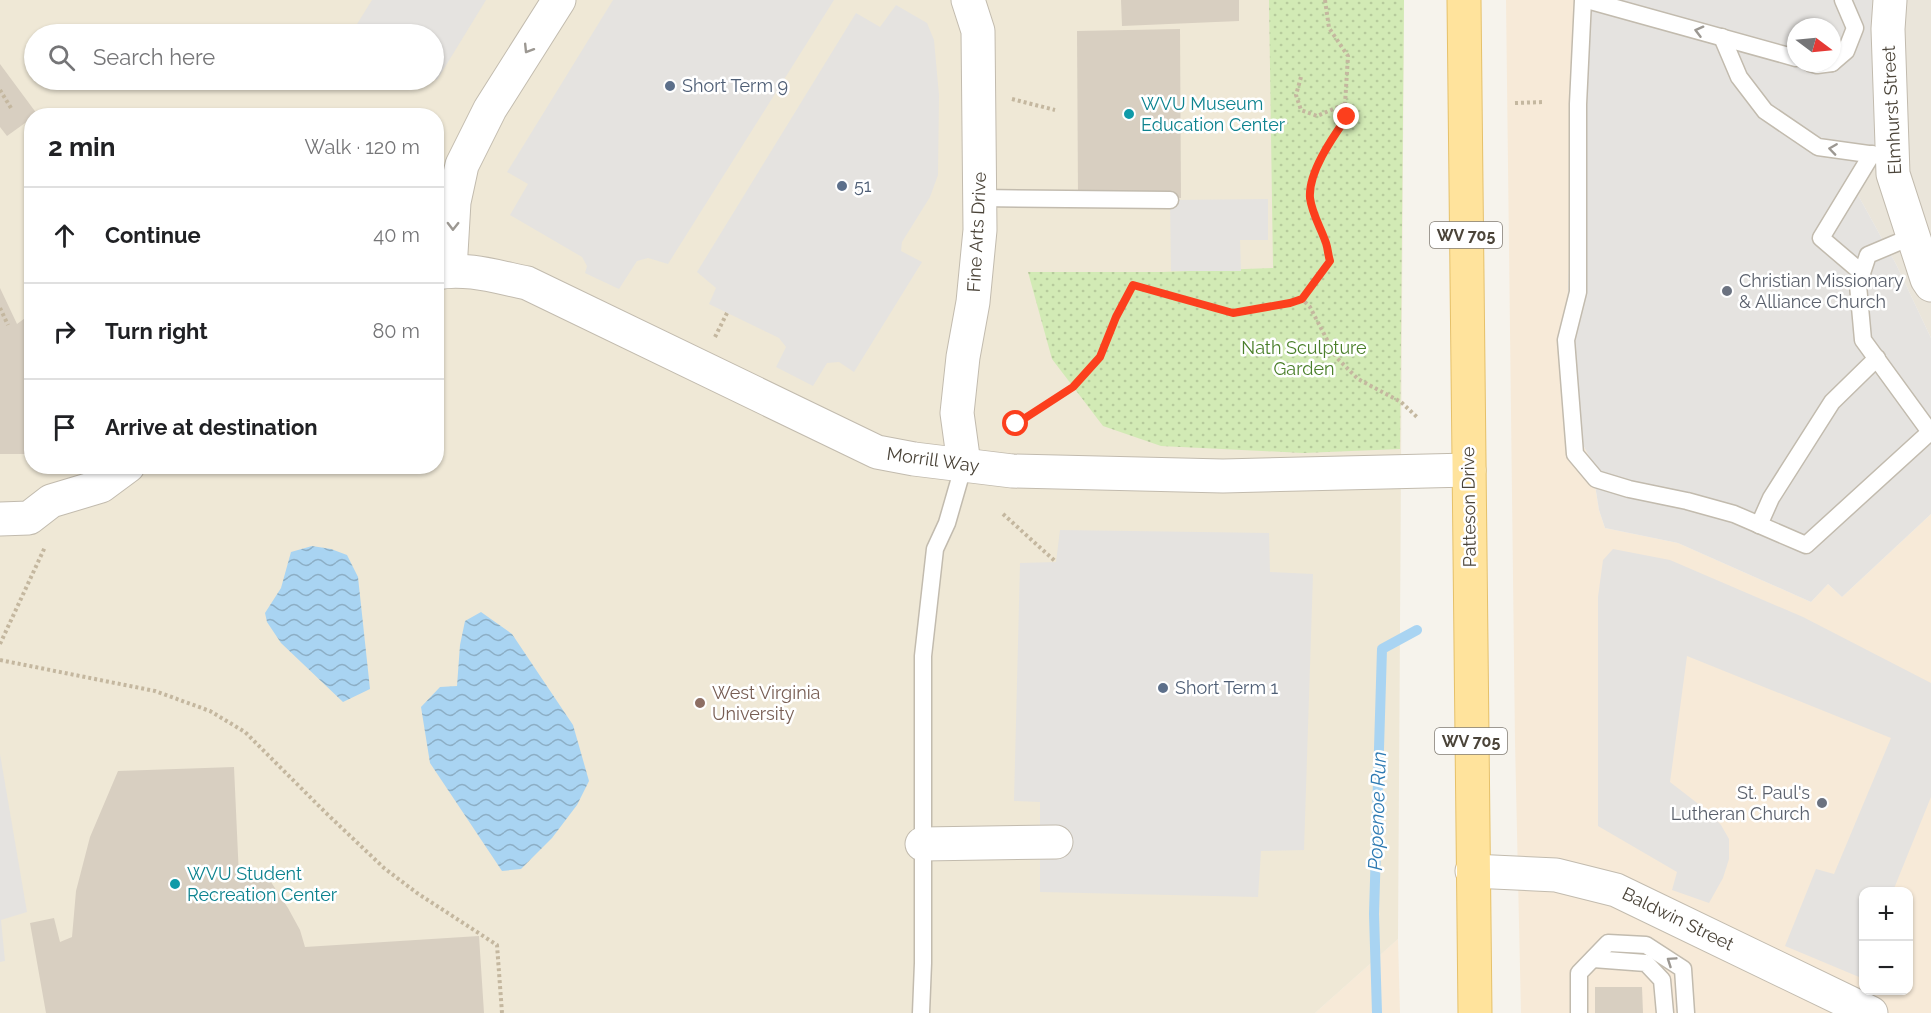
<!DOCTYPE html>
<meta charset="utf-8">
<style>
:root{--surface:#fff;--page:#f6f6f6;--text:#202124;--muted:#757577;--line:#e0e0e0}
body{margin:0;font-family:Raleway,sans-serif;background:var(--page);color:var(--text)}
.controls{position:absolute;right:18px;bottom:18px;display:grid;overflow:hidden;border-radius:12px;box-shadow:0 2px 4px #0004}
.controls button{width:54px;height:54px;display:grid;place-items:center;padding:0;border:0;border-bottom:2px solid var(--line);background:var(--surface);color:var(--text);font:30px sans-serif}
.compass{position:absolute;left:1787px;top:18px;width:54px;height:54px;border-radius:50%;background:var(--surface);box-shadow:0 2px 4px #0004;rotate:106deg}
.stop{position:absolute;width:18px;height:18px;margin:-14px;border:4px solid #fc3f1d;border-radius:50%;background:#fff}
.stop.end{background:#fc3f1d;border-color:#fff;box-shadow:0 2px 6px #0008}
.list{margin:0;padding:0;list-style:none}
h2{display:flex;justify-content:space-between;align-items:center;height:78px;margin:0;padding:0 24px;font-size:26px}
h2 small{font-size:20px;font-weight:400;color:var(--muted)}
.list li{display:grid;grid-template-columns:39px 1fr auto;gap:18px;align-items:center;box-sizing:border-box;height:96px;padding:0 24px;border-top:2px solid var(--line)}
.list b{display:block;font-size:22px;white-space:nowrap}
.list em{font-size:20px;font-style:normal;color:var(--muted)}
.icon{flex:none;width:33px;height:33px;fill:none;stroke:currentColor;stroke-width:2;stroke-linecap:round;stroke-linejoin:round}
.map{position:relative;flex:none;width:1931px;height:1013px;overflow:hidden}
.search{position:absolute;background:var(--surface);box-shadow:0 2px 4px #0004;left:24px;top:24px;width:420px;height:66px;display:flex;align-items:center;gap:15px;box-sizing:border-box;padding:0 21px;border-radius:33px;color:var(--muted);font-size:22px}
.panel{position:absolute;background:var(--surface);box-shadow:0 2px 4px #0004;left:24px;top:108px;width:420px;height:366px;border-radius:24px}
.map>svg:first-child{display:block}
</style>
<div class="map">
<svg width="1931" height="1013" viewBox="0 0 1931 1013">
<defs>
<pattern id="park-dots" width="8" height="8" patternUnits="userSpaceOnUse" patternTransform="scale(1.5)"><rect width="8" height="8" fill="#d2eab5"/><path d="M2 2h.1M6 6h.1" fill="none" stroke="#b6ca9c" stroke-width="1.8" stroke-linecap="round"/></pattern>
<pattern id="water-waves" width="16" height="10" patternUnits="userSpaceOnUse" patternTransform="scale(1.5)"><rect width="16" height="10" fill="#a9d4f2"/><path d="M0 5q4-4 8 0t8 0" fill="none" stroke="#8caec5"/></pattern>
</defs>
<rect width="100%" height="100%" fill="#f6f3ec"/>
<path fill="#eae5da" d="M1873 0H1931V338L1896 264 1858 195 1881 151 1876 122 1871 35Z"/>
<g fill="#f7ead8" fill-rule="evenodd">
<path d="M1506 0H1589L1575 132 1566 335 1572 424 1591 460 1599 510 1605 528 1678 543 1811 602 1828 584 1842 597 1931 514V1013H1521L1515 742ZM1864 892H1908V990H1864Z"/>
<path d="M1398 939 1400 1013H1315Z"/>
</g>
<path fill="#efe8d6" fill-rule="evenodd" d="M0 0H1404L1398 939 1315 1013H0ZM34 34H434V80H34ZM32 116H436V466H32Z"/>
<path fill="url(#park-dots)" d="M1269 0H1404L1400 449 1303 453 1161 446 1103 426 1052 359 1028 272H1162L1273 268Z"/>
<g fill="#e5e3e0" fill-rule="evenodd">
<path d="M372 0H486L437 80 434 78V34H363L354 29Z"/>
<path d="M613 0H834L668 264 648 258 637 261 619 289 585 273 587 266 582 257 510 215 528 184 507 172Z"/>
<path d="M1589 0H1873L1871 35 1876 122 1881 151 1858 195 1896 264 1931 338V514L1842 597 1828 584 1811 602 1678 543 1605 528 1599 510 1591 460 1572 424 1566 335 1575 132ZM1796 27H1832V63H1796Z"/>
<path d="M896 5 927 23 934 40 939 95 938 175 930 197 902 242 901 251 922 262 854 372 839 362 827 363 813 386 776 367 786 347 779 338 709 304 716 288 697 272 856 13 880 27Z"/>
<path d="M1268 199V240H1240L1241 271H1171L1170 200Z"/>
<path d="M1060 530 1269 533 1270 572 1313 574 1304 850 1261 851 1258 897 1040 892V802L1014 801 1020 563 1056 562Z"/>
<path d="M1613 549 1670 560 1803 617 1931 683V797L1893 891 1864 892 1863 965 1859 977 1785 946 1816 869 1834 874 1891 738 1687 656 1670 782 1710 813 1721 825 1729 839V859L1723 878 1709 903 1672 890 1677 872 1598 826V597L1603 560Z"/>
<path d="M0 754 27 912 1 920 5 961 0 962Z"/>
</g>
<g fill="url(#water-waves)">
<path d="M312 546 331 549 347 555 358 577 370 689 343 702 281 643 267 622 265 613 281 588 291 552Z"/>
<path d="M481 612 512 634 573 725 589 781 577 805 552 838 521 869 502 871 430 763 421 707 440 687 457 686 460 645 465 621Z"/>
</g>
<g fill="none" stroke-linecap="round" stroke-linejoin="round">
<path stroke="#a9d4f2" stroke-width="10" d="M1377 1013 1374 914 1382 649 1417 630"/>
</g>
<g fill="#d8cfc1">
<path d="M1121 0H1239V21L1122 26Z"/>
<path d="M1180 29 1181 198H1078L1077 31Z"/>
<path d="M0 64 37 114 32 116V118L7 136 0 127Z"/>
<path d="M0 288 17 324 32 313V454H0Z"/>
<path d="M234 767 239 877 267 876 288 908 300 930 305 947 479 936 484 1013H46L30 923 54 918 60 942 72 937 76 891 90 837 118 771Z"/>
<path d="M1595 987H1642L1643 1013H1595Z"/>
</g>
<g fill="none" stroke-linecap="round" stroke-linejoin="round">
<defs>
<g id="service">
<path d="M1583 0 1578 104V292L1566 340 1575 454 1596 479 1629 489 1687 501 1734 514 1806 545 1930 432 1863 340 1858 285 1868 255 1913 236"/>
<path d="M1587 0 1796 58"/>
<path d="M1722 37 1739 77 1765 111 1818 147 1890 157"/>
<path d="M1810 63 1817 65 1832 63"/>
<path d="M1832 63 1846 51 1855 28 1843 0"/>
<path d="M979 198 1170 200"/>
<path d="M1862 273 1821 238 1872 154"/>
<path d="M1759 525 1771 498 1832 402 1877 358"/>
<path d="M1593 959 1646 963 1662 980 1665 1013"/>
<path d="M921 1013 923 963V656L935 549 947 523 964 464"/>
<path d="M1579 1013V973L1608 943 1646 945 1683 969 1686 1013"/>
</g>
<g id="minor">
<path d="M1890 0 1888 29 1893 174 1927 279 1931 285"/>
<path d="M450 270 454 202 462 165 490 109 559 0"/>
<path d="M436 273C466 267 497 277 527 283L877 452 914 459 1012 471 1223 476 1469 470"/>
<path d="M964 464 957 413 963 357 973 302 980 230 978 31 968 0"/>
<path d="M0 519 29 518 51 501 101 486 128 466"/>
<path d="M922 844 1056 842"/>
<path d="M1472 871 1556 875 1616 890 1871 1013"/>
</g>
<path id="primary" d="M1464 0 1475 1013"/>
</defs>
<use href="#service" stroke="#c2bbae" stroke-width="19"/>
<use href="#minor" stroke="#c2bbae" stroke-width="35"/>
<use href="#primary" stroke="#e6c16a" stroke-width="35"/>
<g stroke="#c4b79f" stroke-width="4" stroke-dasharray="3 3" stroke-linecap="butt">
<path d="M1325 0 1329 28 1348 56 1345 104"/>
<path d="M1301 77 1296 95 1301 110 1317 116 1345 104 1347 117C1333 137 1308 172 1310 198 1313 218 1325 240 1330 261L1302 299"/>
<path d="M0 90 11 108"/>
<path d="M1012 99 1055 110"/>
<path d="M1515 103 1544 102"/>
<path d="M0 308 8 325"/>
<path d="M715 337 727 313"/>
<path d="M1016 424 1073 387 1100 357 1116 317 1133 285 1233 313 1290 303 1302 299 1310 307 1336 357 1358 379 1401 402 1418 418"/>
<path d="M1003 514 1056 562"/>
<path d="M0 644 45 547"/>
<path d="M0 660 155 691 210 711 245 732 326 813 384 868 417 893 497 945 502 1013"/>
</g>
<use href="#service" stroke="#fff" stroke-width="16"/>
<use href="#minor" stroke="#fff" stroke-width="33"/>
<use href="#primary" stroke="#ffe39c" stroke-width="33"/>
</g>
<defs><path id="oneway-chevron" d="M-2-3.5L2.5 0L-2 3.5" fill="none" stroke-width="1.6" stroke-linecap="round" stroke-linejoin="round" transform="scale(1.5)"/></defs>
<g stroke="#9c9892">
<use href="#oneway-chevron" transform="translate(1699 31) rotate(-165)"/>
<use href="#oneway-chevron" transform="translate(528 49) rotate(122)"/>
<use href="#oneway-chevron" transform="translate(1833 149) rotate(-172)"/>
<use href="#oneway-chevron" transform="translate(453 226) rotate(91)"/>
<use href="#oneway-chevron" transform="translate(1671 961) rotate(-146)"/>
</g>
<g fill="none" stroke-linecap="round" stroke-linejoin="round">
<path stroke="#fc3f1d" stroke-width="8" d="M1016 424 1073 387 1100 357 1116 317 1133 285 1233 313 1290 303 1302 299 1330 261C1328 255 1328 249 1326 243 1321 228 1312 214 1310 198 1308 172 1333 137 1347 117"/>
</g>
<g fill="#5c6f8a" stroke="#fff" stroke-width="2">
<circle cx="670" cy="86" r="6"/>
<circle cx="842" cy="186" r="6"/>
<circle cx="1163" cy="688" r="6"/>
</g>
<g fill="#0f9aa8" stroke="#fff" stroke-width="2">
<circle cx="1129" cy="114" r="6"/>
<circle cx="175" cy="884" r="6"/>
</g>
<g fill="#6b7280" stroke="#fff" stroke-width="2">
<circle cx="1727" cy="291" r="6"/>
<circle cx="1822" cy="803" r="6"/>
</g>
<circle fill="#8d6e63" stroke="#fff" stroke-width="2" cx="700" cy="703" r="6"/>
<g text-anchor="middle" stroke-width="5" stroke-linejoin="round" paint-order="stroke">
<g fill="#fff" stroke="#817c74" stroke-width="1.5">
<rect x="1430" y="222" width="72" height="26" rx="4.5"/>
<rect x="1435" y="728" width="72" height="26" rx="4.5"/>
</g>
<g font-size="16" font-weight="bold" fill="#4b4439">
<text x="1466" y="241">WV 705</text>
<text x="1471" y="747">WV 705</text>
</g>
<g font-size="18" fill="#4e5e75" stroke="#fff" text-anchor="start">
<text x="682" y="92">Short Term 9</text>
<text x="854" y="192">51</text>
<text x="1175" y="694">Short Term 1</text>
</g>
<g font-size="18" fill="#0d838f" stroke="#fff" text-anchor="start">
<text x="1141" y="110">WVU Museum<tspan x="1141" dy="21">Education Center</tspan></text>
<text x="187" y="880">WVU Student<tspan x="187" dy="21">Recreation Center</tspan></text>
</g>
<g font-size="18" fill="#4b4439" stroke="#fff">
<text transform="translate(1892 110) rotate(-93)" y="6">Elmhurst Street</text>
<text transform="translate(977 232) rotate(-87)" y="6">Fine Arts Drive</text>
<text transform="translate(933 460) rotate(8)" y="6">Morrill Way</text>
<text transform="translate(1469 507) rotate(-91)" y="6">Patteson Drive</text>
<text transform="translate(1678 919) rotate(26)" y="6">Baldwin Street</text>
</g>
<g font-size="18" fill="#5b616d" stroke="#fff" text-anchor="start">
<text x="1739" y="287">Christian Missionary<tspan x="1739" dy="21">&amp; Alliance Church</tspan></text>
<text x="1810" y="799" text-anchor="end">St. Paul's<tspan x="1810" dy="21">Lutheran Church</tspan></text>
</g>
<g font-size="18" fill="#4a7f2a" stroke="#fff">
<text x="1304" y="354">Nath Sculpture<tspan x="1304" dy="21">Garden</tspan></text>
</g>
<g font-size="18" fill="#785e54" stroke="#fff" text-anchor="start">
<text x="712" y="699">West Virginia<tspan x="712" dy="21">University</tspan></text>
</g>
<g font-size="20" font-style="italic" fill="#2e7ab2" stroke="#fff">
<text transform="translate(1377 811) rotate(-88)" y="7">Popenoe Run</text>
</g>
</g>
</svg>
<div class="controls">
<button>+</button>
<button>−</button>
</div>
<svg class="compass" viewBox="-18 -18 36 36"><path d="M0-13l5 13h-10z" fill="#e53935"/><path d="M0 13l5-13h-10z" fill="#757577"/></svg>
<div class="stop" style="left:1016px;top:424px"></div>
<div class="stop end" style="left:1347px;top:117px"></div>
<div class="search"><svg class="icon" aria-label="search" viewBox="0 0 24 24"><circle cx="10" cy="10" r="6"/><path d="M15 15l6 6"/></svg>Search here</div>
<section class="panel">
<h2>2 min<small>Walk · 120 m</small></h2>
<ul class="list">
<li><svg class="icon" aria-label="ahead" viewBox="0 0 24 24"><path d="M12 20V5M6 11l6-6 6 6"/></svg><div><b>Continue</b></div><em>40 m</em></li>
<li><svg class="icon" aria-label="right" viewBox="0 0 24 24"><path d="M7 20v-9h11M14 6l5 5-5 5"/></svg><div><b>Turn right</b></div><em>80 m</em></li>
<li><svg class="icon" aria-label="arrive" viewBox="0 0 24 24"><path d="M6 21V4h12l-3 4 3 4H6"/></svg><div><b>Arrive at destination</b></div></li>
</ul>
</section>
</div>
